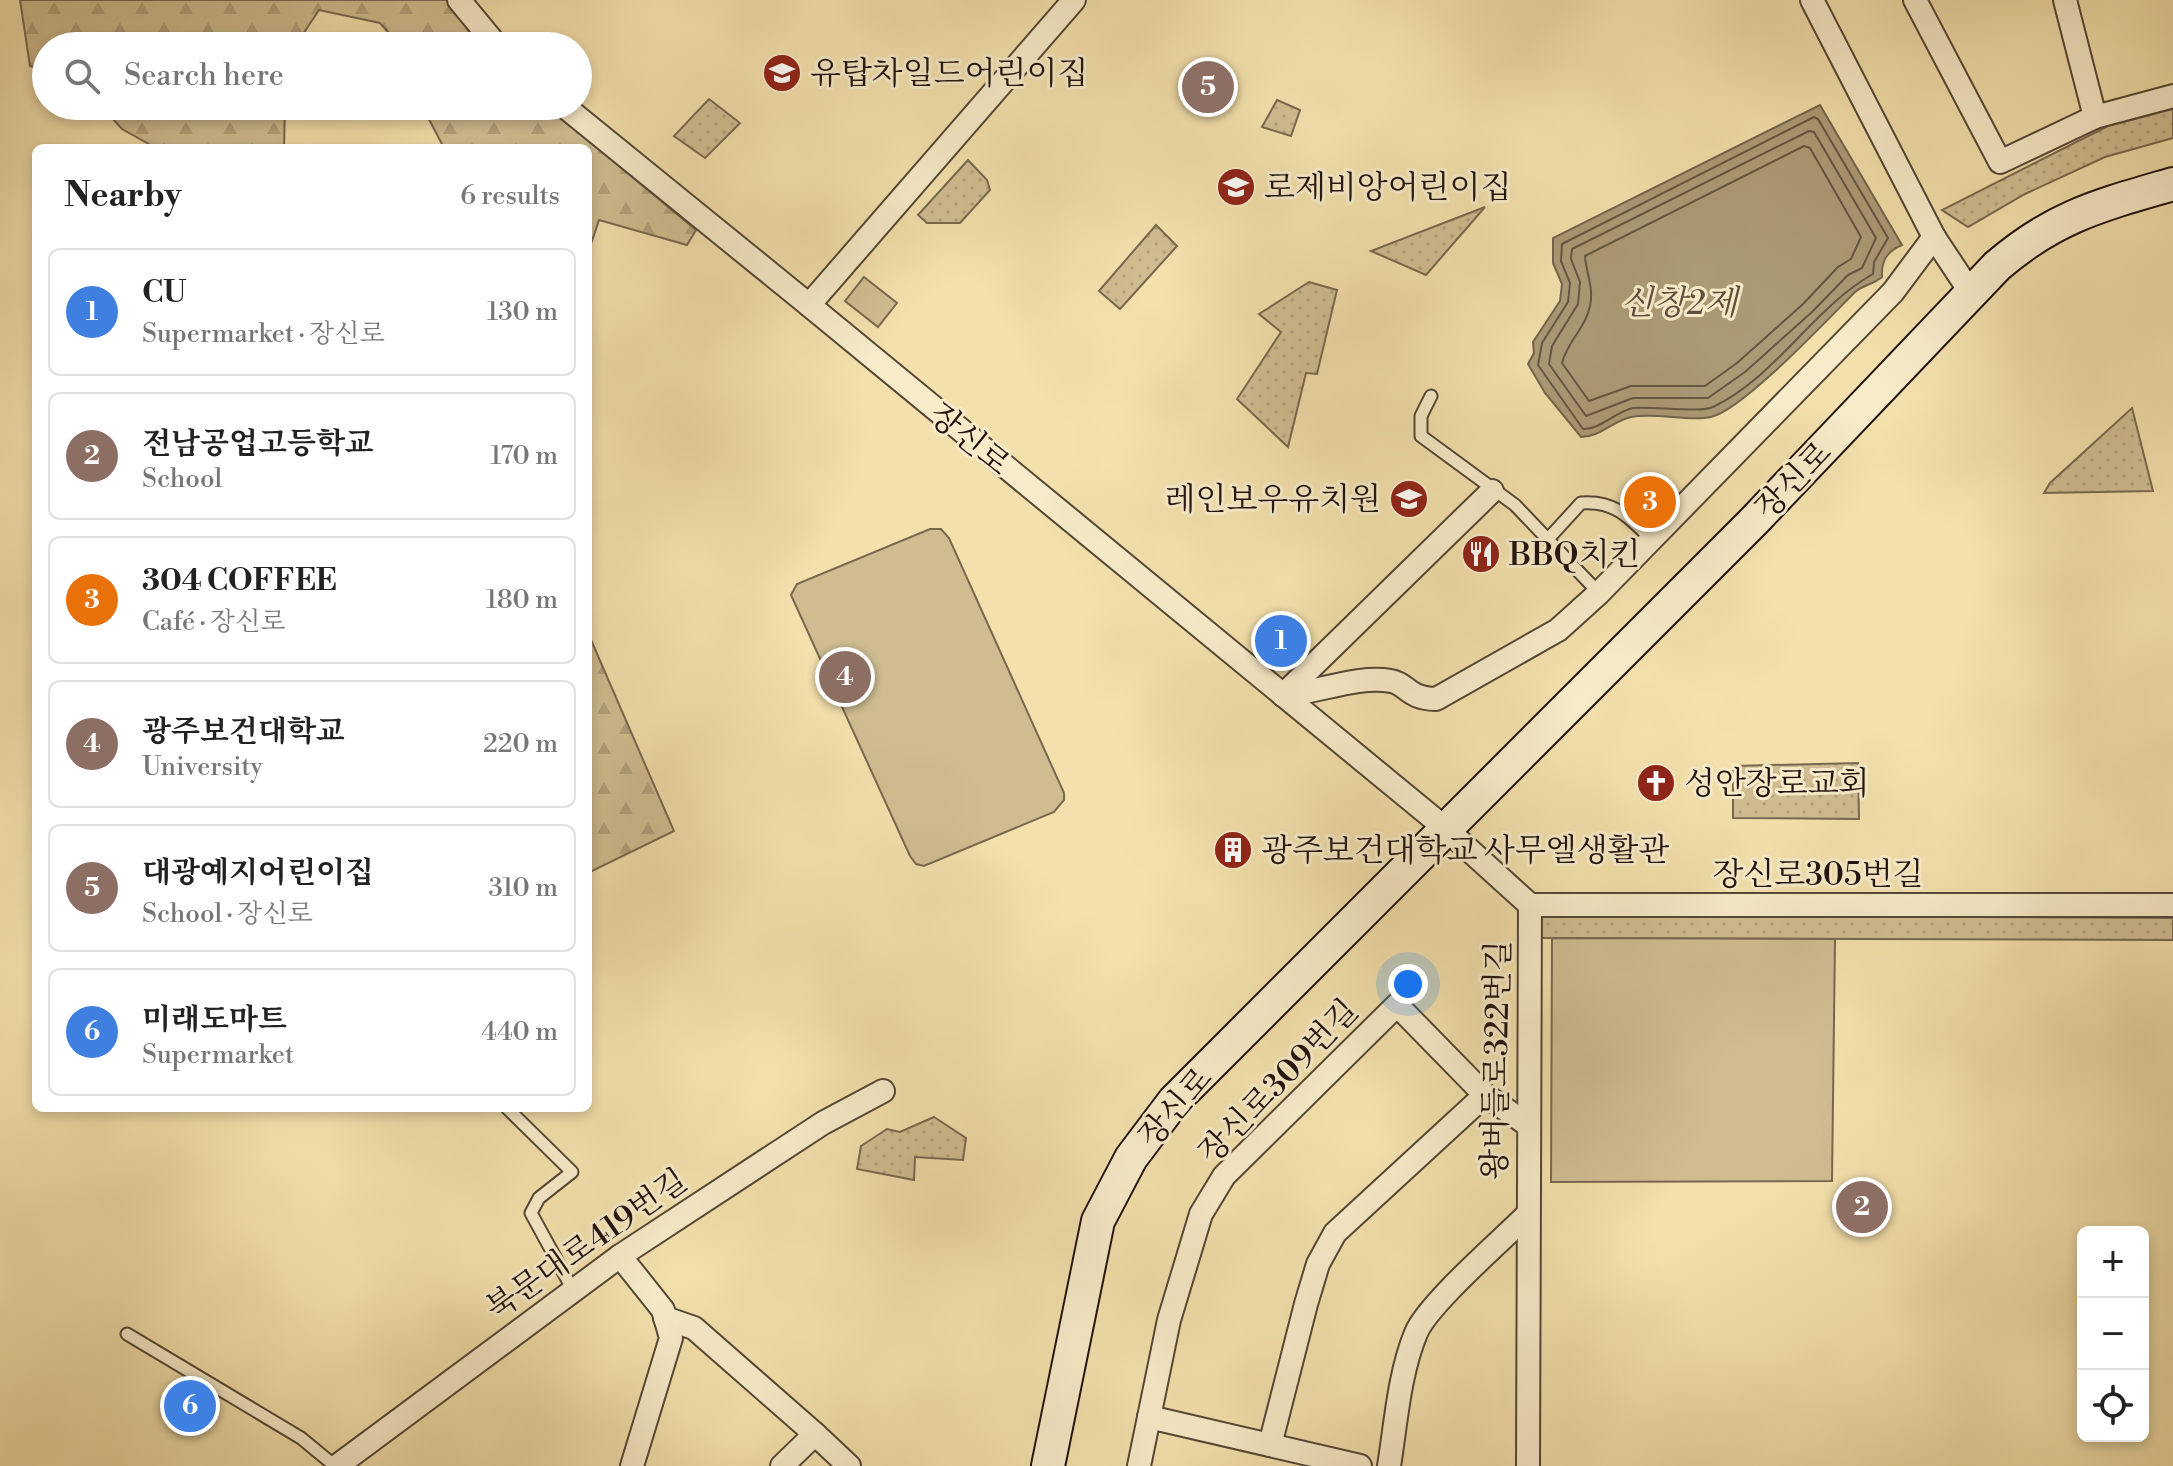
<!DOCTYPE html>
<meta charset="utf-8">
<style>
:root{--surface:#fff;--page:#f2f2f2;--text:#222;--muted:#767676;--line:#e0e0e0;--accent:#7c3aed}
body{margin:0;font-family:"Libre Bodoni","Noto Serif KR",serif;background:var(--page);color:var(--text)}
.controls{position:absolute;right:24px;bottom:24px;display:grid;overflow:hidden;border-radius:12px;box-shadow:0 4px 12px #0003}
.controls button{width:72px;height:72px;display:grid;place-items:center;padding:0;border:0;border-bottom:2px solid var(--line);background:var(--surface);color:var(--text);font:40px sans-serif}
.you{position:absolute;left:1408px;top:984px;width:28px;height:28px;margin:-20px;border:6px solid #fff;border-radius:50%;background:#1a73e8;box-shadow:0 0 0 12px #1a73e833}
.badge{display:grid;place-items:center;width:52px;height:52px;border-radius:50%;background:var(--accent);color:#fff;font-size:26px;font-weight:700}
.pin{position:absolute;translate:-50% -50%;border:4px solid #fff;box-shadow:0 2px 8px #0006}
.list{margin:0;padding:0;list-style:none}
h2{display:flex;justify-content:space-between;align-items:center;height:104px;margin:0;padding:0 32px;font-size:34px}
h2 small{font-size:26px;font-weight:400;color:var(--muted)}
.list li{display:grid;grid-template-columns:52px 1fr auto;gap:24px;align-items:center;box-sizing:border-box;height:128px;margin:0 16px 16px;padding:0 16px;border:2px solid var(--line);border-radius:12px}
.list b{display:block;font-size:30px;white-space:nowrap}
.list p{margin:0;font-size:26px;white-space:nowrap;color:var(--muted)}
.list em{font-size:26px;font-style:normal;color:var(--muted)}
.icon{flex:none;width:44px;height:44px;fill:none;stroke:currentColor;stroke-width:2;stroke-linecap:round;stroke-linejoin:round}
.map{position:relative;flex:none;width:2173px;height:1466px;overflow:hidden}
.search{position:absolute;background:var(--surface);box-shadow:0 4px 12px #0003;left:32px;top:32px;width:560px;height:88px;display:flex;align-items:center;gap:20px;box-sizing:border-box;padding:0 28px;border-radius:44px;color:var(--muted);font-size:30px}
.panel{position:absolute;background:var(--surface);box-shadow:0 4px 12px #0003;left:32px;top:144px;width:560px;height:968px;border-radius:12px}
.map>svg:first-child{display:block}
</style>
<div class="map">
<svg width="2173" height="1466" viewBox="0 0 2173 1466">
<defs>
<pattern id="forest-firs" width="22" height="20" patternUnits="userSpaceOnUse" patternTransform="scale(2)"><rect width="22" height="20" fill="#cfbd91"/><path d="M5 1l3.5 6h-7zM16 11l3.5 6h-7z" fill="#b1a17c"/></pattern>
<pattern id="park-dots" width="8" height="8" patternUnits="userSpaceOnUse" patternTransform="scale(2)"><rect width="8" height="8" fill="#cfbd91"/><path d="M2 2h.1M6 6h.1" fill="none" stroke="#b1a17c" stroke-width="1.8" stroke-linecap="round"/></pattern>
</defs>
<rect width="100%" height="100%" fill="#f3e0ac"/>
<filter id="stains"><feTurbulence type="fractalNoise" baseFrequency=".0025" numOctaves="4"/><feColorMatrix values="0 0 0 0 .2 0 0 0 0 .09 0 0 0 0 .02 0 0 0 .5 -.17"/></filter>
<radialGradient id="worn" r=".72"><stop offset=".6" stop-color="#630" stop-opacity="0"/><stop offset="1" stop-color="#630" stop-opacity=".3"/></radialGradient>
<g fill="url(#forest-firs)" stroke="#786850" stroke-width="2">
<path d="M20 0H447L479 46H400L380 23 319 10 295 46H46V71L30 66Z"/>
<path d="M101 106H285L284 148H156L122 129Z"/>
<path d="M422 106H547L696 230 687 245 599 220 588 253V148H444Z"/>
<path d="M588 633 674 831 588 873Z"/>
</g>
<g fill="url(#park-dots)" stroke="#786850" stroke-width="2">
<path d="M709 99 740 123 705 158 674 136Z"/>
<path d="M1277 100 1300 110 1291 136 1262 127Z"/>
<path d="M2173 109V138L2105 157 2025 194 1968 227 1942 210 2108 126Z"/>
<path d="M968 160 987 180 990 190 960 223H927L918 215Z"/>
<path d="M1485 207 1426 275 1371 251Z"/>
<path d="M1156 225 1177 246 1120 309 1099 291Z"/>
<path d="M1309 282 1337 290 1317 374 1306 373 1288 447 1237 399 1281 332 1259 314Z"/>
<path d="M2132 408 2153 491 2044 493 2050 483Z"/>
<path d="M1858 763 1859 819 1733 818V766Z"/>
<path d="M1541 915 2173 918V940L1552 938H1540Z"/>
<path d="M934 1117 966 1138 963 1160 915 1157 914 1180 857 1169 861 1146 887 1129 900 1132Z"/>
</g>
<g fill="#cfbd91" stroke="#786850" stroke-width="2">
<path d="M864 277 897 303 878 327 845 301Z"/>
<path d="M930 529H941L949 538 1064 793V800L1054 812 924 866 916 864 910 856 791 595 797 584Z"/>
<path d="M1552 938 1835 939 1832 1181 1551 1182Z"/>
</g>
<path fill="#ab9a76" stroke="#73644c" stroke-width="2" d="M1820 105 1902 245C1887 251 1881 261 1882 277 1874 284 1863 285 1855 292 1829 318 1743 410 1711 417 1688 422 1657 412 1631 417 1613 421 1600 437 1581 437L1545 393 1528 364 1534 353 1533 342 1560 301 1562 284 1553 263V238Z"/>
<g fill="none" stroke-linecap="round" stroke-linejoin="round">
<g stroke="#665642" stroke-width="2">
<path d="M1814 117 1818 119 1888 238 1874 262 1873 274C1814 307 1776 377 1713 407 1701 413 1652 406 1633 408 1616 411 1600 430 1583 429L1538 365 1542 343 1568 302 1570 283 1561 261 1562 244Z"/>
<path d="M1809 131 1814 132 1876 238 1862 268 1848 275 1812 312 1745 372 1708 398H1633L1586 416 1549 364 1552 346 1578 304 1580 282 1571 259 1572 249Z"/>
<path d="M1804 146 1810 148 1861 237 1851 259 1838 267 1803 304 1737 363 1705 386H1631L1589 401 1562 363C1567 342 1586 327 1590 306 1594 287 1586 273 1585 256Z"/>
</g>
<defs>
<g id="service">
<path d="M1431 396 1421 416V436L1515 505 1599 593"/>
<path d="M1549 538 1581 503C1615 500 1630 518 1653 541"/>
<path d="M507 1108 572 1172 539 1198 531 1213 573 1290"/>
<path d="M127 1334 301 1438 335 1466"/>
</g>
<g id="minor">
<path d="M459 0 497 46"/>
<path d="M1074 0 809 305 1445 828 1530 905H2173"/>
<path d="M1812 0 1934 237 1971 293"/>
<path d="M1915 0 2000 162 2095 117 2173 96"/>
<path d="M2065 0 2095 117"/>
<path d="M564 106 809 305"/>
<path d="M1283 695C1317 693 1356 675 1391 681 1408 684 1406 698 1436 699L1558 630 1599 593 1893 292 1934 237"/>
<path d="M1283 695 1492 491"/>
<path d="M620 1256 663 1310 671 1338 632 1466"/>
<path d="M665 1318 694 1328 815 1434 782 1466"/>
<path d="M1149 1417 1360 1466"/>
<path d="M815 1434 849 1466"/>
<path d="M1270 1445 1306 1304 1318 1264 1335 1233 1485 1095"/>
<path d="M337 1466 620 1256 823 1123 883 1091"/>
<path d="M1139 1466 1169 1320 1201 1214 1224 1176 1397 1005 1485 1095 1528 1125"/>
<path d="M1389 1466C1396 1423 1399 1374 1416 1333 1428 1304 1501 1241 1526 1216"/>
<path d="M1528 1466 1530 905"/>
</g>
<path id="secondary" d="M1048 1466 1098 1221 1131 1158 1174 1101 1754 521 1997 266C2055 216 2101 205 2173 184"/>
</defs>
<use href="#service" stroke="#554636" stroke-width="15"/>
<use href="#minor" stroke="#554636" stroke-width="26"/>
<use href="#secondary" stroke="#20120e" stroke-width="36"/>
<use href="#service" stroke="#f7ebc9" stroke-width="11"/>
<use href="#minor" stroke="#f7ebc9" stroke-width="22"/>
<use href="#secondary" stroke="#f7ebc9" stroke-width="32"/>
</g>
<defs>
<symbol id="school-disc" viewBox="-11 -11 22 22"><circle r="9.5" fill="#8f2418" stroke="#f7ebc9"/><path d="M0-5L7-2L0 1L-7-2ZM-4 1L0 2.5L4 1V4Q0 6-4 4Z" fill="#fff"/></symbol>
<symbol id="restaurant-disc" viewBox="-11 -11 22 22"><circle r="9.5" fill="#8f2418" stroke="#f7ebc9"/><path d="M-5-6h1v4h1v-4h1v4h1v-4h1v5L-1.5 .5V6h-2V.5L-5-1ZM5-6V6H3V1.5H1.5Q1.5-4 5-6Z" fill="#fff"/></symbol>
<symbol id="church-disc" viewBox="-11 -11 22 22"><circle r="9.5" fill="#8f2418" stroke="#f7ebc9"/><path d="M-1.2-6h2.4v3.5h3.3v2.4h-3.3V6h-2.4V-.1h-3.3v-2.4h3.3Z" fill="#fff"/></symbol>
<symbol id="building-disc" viewBox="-11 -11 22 22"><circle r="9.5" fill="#8f2418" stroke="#f7ebc9"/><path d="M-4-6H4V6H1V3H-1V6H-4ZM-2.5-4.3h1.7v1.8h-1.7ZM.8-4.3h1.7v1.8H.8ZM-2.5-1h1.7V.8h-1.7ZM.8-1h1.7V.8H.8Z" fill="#fff"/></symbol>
</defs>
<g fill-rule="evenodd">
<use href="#school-disc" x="760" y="51" width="44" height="44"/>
<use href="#school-disc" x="1214" y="165" width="44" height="44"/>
<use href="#school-disc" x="1387" y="477" width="44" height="44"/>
<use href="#restaurant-disc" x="1459" y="532" width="44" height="44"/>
<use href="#church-disc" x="1634" y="761" width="44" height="44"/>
<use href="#building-disc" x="1211" y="828" width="44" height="44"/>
</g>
<g text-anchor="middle" stroke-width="6" stroke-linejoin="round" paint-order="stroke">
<g font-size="32" fill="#20120e" stroke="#f7ebc9" text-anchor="start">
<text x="810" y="84">유탑차일드어린이집</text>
<text x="1264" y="198">로제비앙어린이집</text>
<text x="1381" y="510" text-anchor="end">레인보우유치원</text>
<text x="1509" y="565">BBQ치킨</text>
<text x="1684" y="794">성안장로교회</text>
<text x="1261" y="861">광주보건대학교 사무엘생활관</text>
</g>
<g font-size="32" fill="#20120e" stroke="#f7ebc9">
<text transform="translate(970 439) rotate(39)" y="11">장신로</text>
<text transform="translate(1793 480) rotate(-46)" y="11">장신로</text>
<text x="1818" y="885">장신로305번길</text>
<text transform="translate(1496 1060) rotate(-89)" y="11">왕버들로322번길</text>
<text transform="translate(1278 1081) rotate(-46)" y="11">장신로309번길</text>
<text transform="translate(1175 1107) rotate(-49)" y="11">장신로</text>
<text transform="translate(586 1244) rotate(-35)" y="11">북문대로419번길</text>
</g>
<g font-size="34" font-style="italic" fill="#5f4f3d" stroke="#f7ebc9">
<text x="1679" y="314">신창2제</text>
</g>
</g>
<rect width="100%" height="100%" filter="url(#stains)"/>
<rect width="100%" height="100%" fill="url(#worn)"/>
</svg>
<div class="controls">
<button>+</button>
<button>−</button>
<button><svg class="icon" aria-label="locate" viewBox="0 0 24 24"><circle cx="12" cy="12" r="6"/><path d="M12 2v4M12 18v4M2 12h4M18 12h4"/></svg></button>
</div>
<div class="you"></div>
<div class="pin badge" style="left:1281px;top:641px;background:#3f7fe0">1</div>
<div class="pin badge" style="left:1862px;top:1207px;background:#8d6e63">2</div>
<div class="pin badge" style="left:1650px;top:502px;background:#e8710a">3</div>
<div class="pin badge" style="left:845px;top:677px;background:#8d6e63">4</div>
<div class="pin badge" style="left:1208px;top:87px;background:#8d6e63">5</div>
<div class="pin badge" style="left:190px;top:1406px;background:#3f7fe0">6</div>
<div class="search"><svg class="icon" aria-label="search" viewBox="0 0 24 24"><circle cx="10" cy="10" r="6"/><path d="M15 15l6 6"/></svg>Search here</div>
<section class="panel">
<h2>Nearby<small>6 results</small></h2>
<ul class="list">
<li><span class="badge" style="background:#3f7fe0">1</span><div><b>CU</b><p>Supermarket · 장신로</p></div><em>130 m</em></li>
<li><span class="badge" style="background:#8d6e63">2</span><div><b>전남공업고등학교</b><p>School</p></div><em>170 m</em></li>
<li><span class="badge" style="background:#e8710a">3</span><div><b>304 COFFEE</b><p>Café · 장신로</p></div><em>180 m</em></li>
<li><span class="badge" style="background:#8d6e63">4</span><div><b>광주보건대학교</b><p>University</p></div><em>220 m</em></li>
<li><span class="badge" style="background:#8d6e63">5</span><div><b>대광예지어린이집</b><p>School · 장신로</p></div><em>310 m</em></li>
<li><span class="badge" style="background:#3f7fe0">6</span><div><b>미래도마트</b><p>Supermarket</p></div><em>440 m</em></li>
</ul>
</section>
</div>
